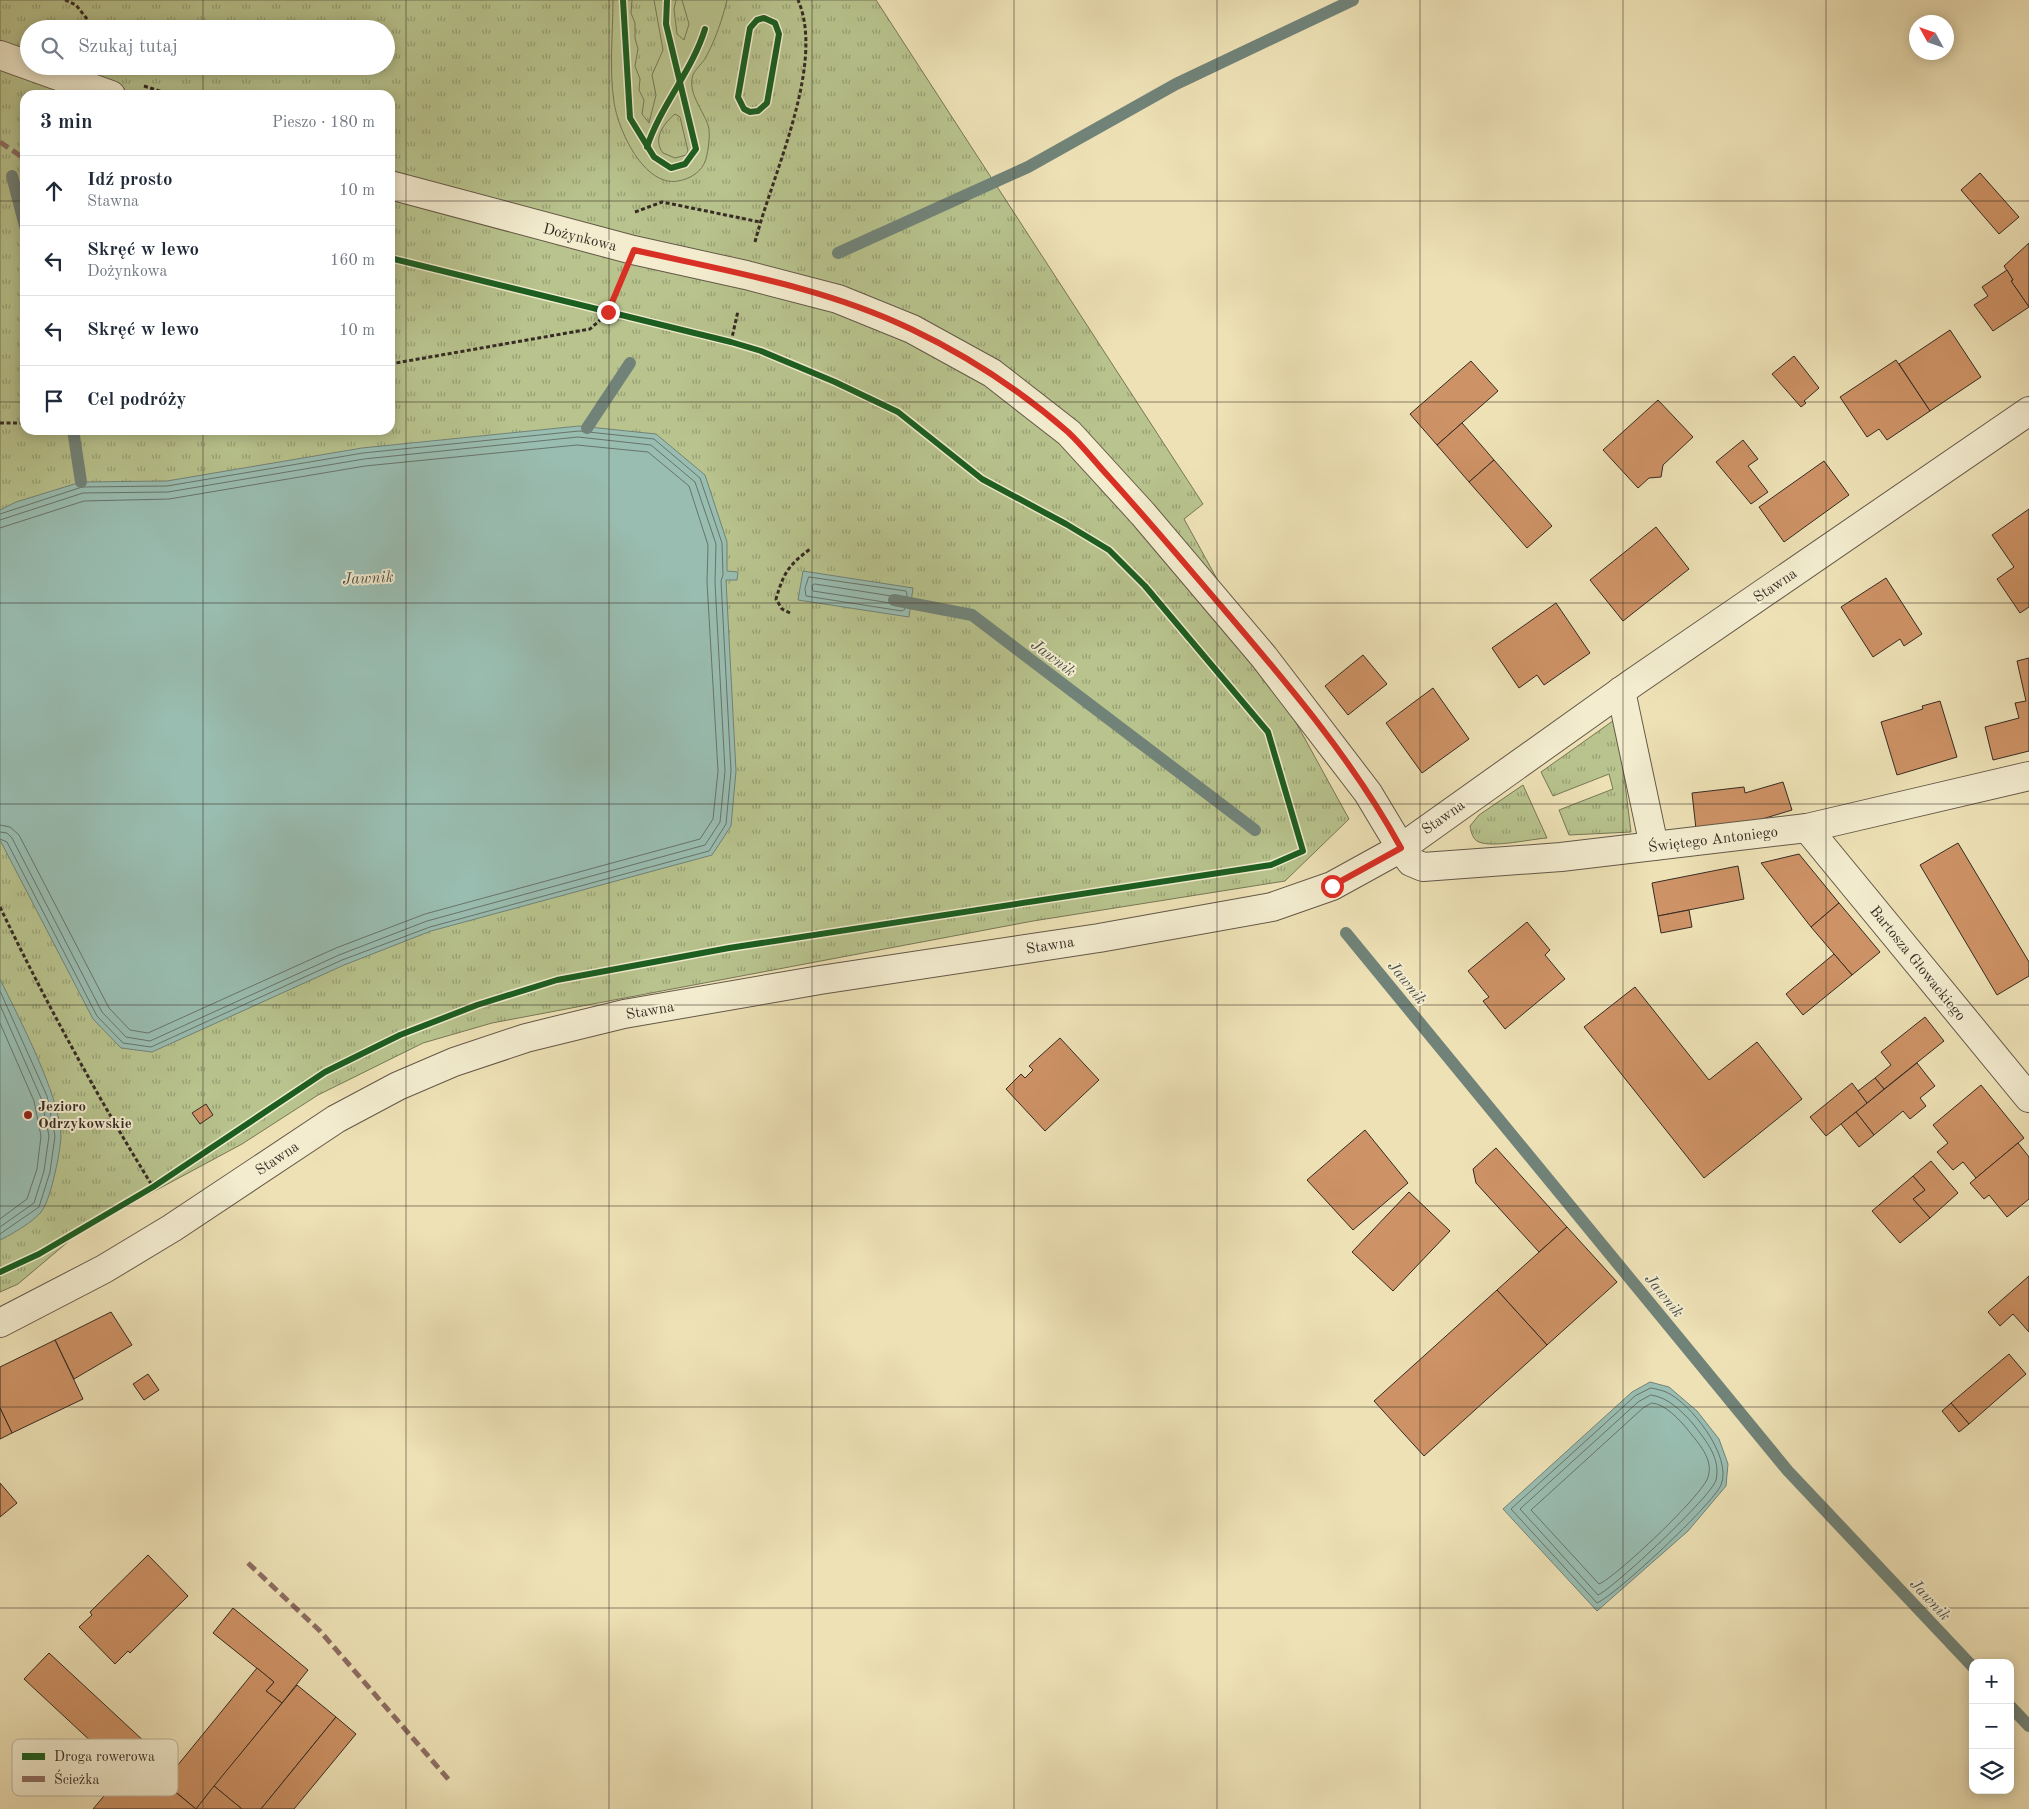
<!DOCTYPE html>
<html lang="pl">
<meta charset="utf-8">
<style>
:root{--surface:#fff;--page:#f2f2f3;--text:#1f2937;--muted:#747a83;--line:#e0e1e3}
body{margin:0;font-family:"Old Standard TT",serif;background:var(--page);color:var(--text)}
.controls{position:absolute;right:15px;bottom:15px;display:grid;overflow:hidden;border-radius:10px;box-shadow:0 2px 12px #0003}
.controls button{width:45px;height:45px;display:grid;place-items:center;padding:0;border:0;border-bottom:1px solid var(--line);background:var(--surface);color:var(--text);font:25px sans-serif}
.compass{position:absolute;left:1909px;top:15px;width:45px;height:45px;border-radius:50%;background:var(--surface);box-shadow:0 2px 12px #0003;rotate:310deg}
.stop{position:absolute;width:15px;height:15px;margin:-11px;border:4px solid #d93025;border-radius:50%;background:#fff}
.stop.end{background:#d93025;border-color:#fff;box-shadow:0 1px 5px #0008}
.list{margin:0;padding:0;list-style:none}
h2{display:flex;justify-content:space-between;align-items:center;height:65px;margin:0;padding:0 20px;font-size:21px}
h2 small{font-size:16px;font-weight:400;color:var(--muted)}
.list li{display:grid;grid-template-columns:32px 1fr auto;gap:15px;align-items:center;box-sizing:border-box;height:70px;padding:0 20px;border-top:1px solid var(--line)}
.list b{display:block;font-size:19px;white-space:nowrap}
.list p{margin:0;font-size:16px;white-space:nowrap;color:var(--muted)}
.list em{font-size:16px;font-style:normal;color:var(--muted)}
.icon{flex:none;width:28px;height:28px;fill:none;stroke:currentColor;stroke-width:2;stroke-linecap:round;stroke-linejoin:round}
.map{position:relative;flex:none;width:2029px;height:1809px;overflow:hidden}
.search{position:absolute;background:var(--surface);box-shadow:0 2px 12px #0003;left:20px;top:20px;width:375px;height:55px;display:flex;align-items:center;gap:12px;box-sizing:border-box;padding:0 18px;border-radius:28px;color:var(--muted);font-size:19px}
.panel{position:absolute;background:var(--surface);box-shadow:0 2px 12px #0003;left:20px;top:90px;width:375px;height:345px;border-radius:15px}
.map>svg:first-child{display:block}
</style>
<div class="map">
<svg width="2029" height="1809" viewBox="0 0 2029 1809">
<defs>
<pattern id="grass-tufts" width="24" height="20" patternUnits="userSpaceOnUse" patternTransform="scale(1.25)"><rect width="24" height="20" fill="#b8c38d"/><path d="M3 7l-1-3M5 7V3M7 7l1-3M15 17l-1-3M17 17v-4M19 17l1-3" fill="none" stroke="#969f73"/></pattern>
</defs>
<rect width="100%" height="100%" fill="#ede1b5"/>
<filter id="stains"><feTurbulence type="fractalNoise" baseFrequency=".004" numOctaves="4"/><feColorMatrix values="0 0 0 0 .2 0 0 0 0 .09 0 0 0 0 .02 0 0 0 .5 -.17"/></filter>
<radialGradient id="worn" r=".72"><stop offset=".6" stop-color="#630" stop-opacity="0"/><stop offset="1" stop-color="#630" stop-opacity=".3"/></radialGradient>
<g fill="url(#grass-tufts)" stroke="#777758" fill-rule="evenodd">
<path d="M0 0H876L1203 504 1184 519 1349 819 1285 881 1033 921 492 1023 423 1043 318 1095 242 1144 82 1230 18 1284 0 1292ZM29 29H386V66H29ZM25 95H390V430H25Z"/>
<path d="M1617 718 1631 832 1569 835 1559 810 1613 789 1609 774 1553 796 1541 772Z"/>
<path d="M1523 785 1547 838C1531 839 1493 848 1479 842 1473 840 1471 832 1470 826L1479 815Z"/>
</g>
<path fill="#b8c38d" stroke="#777758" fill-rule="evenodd" d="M613 0H632L631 13 635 23V38L638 49 635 66 640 79 639 90 644 100 642 114 649 123 656 95 652 75 663 50 654 0H676L674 9 677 34 684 40 689 24 682 0H727C722 20 716 38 706 57 703 63 695 69 693 75 687 92 703 110 708 125 711 133 708 151 706 159 702 172 690 179 678 181 644 187 618 130 614 102 609 69 613 33 613 0ZM675 114 680 117 688 151 686 155 675 158 663 153C652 139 664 123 675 114Z"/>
<g fill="#99bdb1" stroke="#718379">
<path d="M579 426 656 434 705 475 727 542V571L738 572 737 580H726L736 771 731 826 712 855 431 931 344 965 152 1052 121 1048 93 1019 0 840V510L16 502 81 482 167 481 362 448Z"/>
<path d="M803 571 913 588 909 617 798 600Z"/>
<path d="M0 979C19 1018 59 1094 61 1135 61 1150 51 1197 43 1209 38 1219 11 1235 0 1240Z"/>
<path d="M1650 1382 1669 1387 1697 1411 1719 1439 1728 1464 1726 1486 1688 1531 1597 1611 1503 1509 1632 1392Z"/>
</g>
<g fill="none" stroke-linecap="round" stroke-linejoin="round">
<g stroke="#68746a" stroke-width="1">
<path d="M0 514 82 487 167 486 363 453 579 431 654 439 700 478 722 543 723 575 721 581 731 771 726 824 709 851 430 927 342 960 151 1047 123 1043 97 1016 7 842 0 839"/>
<path d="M0 520 83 493 168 492 364 459 578 437 651 445 695 482 716 544 715 582 725 771 720 822 705 845 427 921 339 955 150 1041 126 1037 102 1012 12 838 7 833 0 832"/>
<path d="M0 528 84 501 169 499 365 466 577 445 648 452 689 486 708 545 707 582 718 771 713 819 700 839 425 914 336 948 148 1033 130 1030 109 1008 19 835 10 827 0 825"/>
<path d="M809 577 906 591 907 594 905 609 902 611 806 596 805 589Z"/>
<path d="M815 584 898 597 900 602 897 604 813 591 812 586Z"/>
<path d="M0 991 47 1096 55 1136 50 1172 39 1207 0 1234"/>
<path d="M0 1005 41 1098 49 1136 44 1171 34 1203 0 1227"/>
<path d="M0 1023 34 1101 41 1136 37 1169 27 1199 0 1219"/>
<path d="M1651 1388C1656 1389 1661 1390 1666 1392 1690 1402 1733 1457 1721 1485 1713 1504 1617 1594 1597 1603L1511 1509 1635 1396Z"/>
<path d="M1651 1395C1668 1397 1683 1412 1694 1425 1706 1441 1721 1458 1716 1480 1712 1496 1615 1587 1598 1595L1520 1509 1638 1402Z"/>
<path d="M1652 1403C1665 1404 1679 1419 1688 1430 1698 1443 1714 1459 1708 1477 1704 1494 1615 1578 1599 1584L1531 1510 1643 1408Z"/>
</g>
<g stroke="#718379" stroke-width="12">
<path d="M12 176 25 226"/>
<path d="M838 253 1028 167 1176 84 1353 0"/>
<path d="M587 428 630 363"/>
<path d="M74 436 81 482"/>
<path d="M894 600 972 615 1255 830"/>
<path d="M1346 933 1788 1471 1973 1667"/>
<path d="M2010 1706 2029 1726"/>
</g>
</g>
<g fill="#cd9265" stroke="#362b24">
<path d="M1980 173 2019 217 1999 234 1961 190Z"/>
<path d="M2029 243V307L2011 281 2013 280 2004 266Z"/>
<path d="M2007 270 2013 280 2011 281 2029 307 1993 331 1974 305 1988 296 1982 287Z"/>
<path d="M1950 330 1981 377 1930 411 1899 364Z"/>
<path d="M1794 356 1819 388 1804 401 1806 403 1801 407 1772 374Z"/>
<path d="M1896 360 1930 411 1887 440 1879 429 1867 437 1840 397Z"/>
<path d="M1471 361 1498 391 1437 445 1410 414Z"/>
<path d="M1658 400 1693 437 1663 465 1661 477 1649 478 1638 488 1603 450Z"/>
<path d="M1462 423 1494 460 1469 482 1437 445Z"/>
<path d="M1743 440 1758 459 1748 466 1768 492 1751 504 1716 462Z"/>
<path d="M1494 460 1552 526 1527 548 1469 482Z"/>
<path d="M1824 461 1849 495 1784 542 1759 507Z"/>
<path d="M2029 509V607L2020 613 1997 579 2014 567 1992 535Z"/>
<path d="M1656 527 1689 569 1623 621 1590 580Z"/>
<path d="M1886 578 1922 634 1904 646 1900 639 1873 657 1841 607Z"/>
<path d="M1556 603 1590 653 1544 685 1537 675 1519 688 1492 648Z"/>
<path d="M1363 655 1387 684 1348 715 1325 686Z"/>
<path d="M2029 658V751L1993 760 1985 727 2019 718 2015 703 2026 701 2017 661Z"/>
<path d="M1433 688 1469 739 1422 773 1386 723Z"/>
<path d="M1940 701 1957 757 1897 775 1881 722 1923 709 1922 706Z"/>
<path d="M1783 782 1792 810 1749 823 1696 829 1692 793 1744 787 1745 793Z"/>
<path d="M1958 843 2029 962V976L1997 995 1920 865Z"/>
<path d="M1799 854 1839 903 1811 927 1761 863Z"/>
<path d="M1738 866 1744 899 1658 916 1652 883Z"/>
<path d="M1839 903 1880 952 1852 975 1811 927Z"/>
<path d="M1689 910 1692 927 1661 933 1658 916Z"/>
<path d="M1527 922 1550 950 1545 955 1565 979 1505 1029 1483 1001 1489 997 1468 971Z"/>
<path d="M1834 954 1852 975 1803 1015 1786 994Z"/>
<path d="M1635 987 1709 1080 1757 1042 1802 1099 1704 1178 1584 1027Z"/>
<path d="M1925 1017 1944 1041 1884 1089 1875 1078 1891 1065 1881 1052Z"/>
<path d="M1060 1038 1099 1080 1045 1131 1006 1089 1021 1074 1025 1078 1033 1070 1029 1066Z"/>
<path d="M1917 1063 1935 1086 1920 1098 1926 1106 1910 1119 1903 1111 1874 1135 1856 1112Z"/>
<path d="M1875 1078 1884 1089 1867 1103 1858 1091Z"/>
<path d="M1852 1083 1867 1103 1826 1136 1810 1117Z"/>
<path d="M1981 1085 2024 1138 1976 1178 1963 1162 1953 1170 1937 1152 1948 1143 1933 1125Z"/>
<path d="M206 1104 213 1115 200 1124 192 1113Z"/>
<path d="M1856 1112 1874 1135 1859 1147 1841 1124Z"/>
<path d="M1365 1130 1408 1183 1353 1230 1307 1180Z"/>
<path d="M2018 1143 2029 1157V1199L2007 1217 1989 1195 1984 1199 1970 1183Z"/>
<path d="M1496 1148 1567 1227 1539 1252 1476 1183 1473 1169Z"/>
<path d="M1931 1161 1958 1193 1930 1218 1913 1199 1925 1190 1913 1176Z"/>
<path d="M1913 1176 1925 1190 1913 1199 1930 1218 1900 1243 1872 1211Z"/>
<path d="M1409 1192 1450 1231 1393 1291 1352 1252Z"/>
<path d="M1567 1227 1617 1282 1547 1345 1497 1290Z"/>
<path d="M2029 1276V1332L2013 1314 2000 1326 1988 1312Z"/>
<path d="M1497 1290 1547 1345 1424 1456 1374 1401Z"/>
<path d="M111 1312 132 1345 74 1379 55 1340Z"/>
<path d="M55 1340 83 1399 12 1433 0 1408V1367Z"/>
<path d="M2009 1354 2026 1374 1969 1424 1951 1403Z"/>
<path d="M148 1374 159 1390 144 1400 133 1384Z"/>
<path d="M1951 1403 1969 1424 1959 1432 1942 1411Z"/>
<path d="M0 1408 12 1433 0 1439Z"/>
<path d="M0 1483 17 1503 0 1517Z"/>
<path d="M148 1555 188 1596 130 1653 128 1651 115 1664 79 1627 92 1615 90 1612Z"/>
<path d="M233 1608 308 1670 282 1703 266 1691 274 1682 213 1633Z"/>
<path d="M49 1653 147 1744 124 1772 24 1679Z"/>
<path d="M257 1668 274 1682 266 1691 282 1703 196 1809 164 1782Z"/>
<path d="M297 1685 336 1717 261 1809H242L214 1786Z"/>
<path d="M336 1717 356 1734 294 1809H261Z"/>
<path d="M135 1759 196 1809 214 1786 242 1809H93Z"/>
</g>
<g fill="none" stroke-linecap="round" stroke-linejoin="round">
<defs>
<g id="minor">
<path d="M0 55 111 95"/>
<path d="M390 185 633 250 746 275 838 299 912 329 992 373 1069 433 1143 514 1264 657 1368 793 1401 848 1411 862 1423 867 1561 857 1807 828 2029 776"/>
<path d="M1621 691 1654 846"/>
<path d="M1807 828 2029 1098"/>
<path d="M0 1323 104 1269 172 1228 336 1119 398 1086 454 1062 526 1038 624 1014 820 980 1099 938 1272 907 1332 886 1401 848 1634 682 2029 411"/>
</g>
</defs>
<use href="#minor" stroke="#645848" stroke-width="30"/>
<g stroke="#362b24" stroke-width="3" stroke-dasharray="4 2.5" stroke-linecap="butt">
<path d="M65 0 76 5 95 29"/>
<path d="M144 86 172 95"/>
<path d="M635 212 662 202 760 222"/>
<path d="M755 242C772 175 826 64 798 0"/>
<path d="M731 342 738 311"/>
<path d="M390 364 590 329 608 313 620 283"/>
<path d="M0 423H25"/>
<path d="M790 613 782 609 776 599C784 572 788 566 810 549"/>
<path d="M0 907C46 1003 97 1096 153 1187"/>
</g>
<use href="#minor" stroke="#f3eccf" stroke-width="28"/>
<g stroke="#8d6e63" stroke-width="5" stroke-dasharray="10 5" stroke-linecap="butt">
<path d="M0 142 25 159"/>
<path d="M248 1563 320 1631 449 1780"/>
</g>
<defs>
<g id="cycleway">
<path d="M623 0 630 118 654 157 671 168 685 164 696 149 666 24 667 0"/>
<path d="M764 18 775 23 779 34 767 103 758 111 750 112 744 109 738 97 750 28 757 20Z"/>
<path d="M647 147C661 105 692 71 705 29"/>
<path d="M0 1272 39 1254 153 1187 325 1072 400 1035 477 1005 557 980 729 948 1271 865 1303 851 1268 732 1145 586 1109 550 1066 524 982 479 898 412 835 382 761 351 731 342 390 258"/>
</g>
</defs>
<use href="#cycleway" stroke="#f3eccf" stroke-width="9"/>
<use href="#cycleway" stroke="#1b5e20" stroke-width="6"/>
</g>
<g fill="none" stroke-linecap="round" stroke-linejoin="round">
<path stroke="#d93025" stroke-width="6" d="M608 312 634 250C727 271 824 287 911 329 968 356 1021 391 1068 432 1083 446 1095 462 1109 477 1148 520 1185 564 1222 607 1287 683 1353 760 1401 848L1332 886"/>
</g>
<path fill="none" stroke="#362b24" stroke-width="1" stroke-opacity="0.55" d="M203 0V29M406 0V1809M609 0V1809M812 0V1809M1014 0V1809M1217 0V1809M1420 0V1809M1623 0V1809M1826 0V1809M203 66V95M0 201H25M390 201H2029M0 402H25M390 402H2029M203 430V1809M0 603H2029M0 804H2029M0 1005H2029M0 1206H2029M0 1407H2029M0 1608H2029"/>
<circle fill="#8f2418" stroke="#f3eccf" stroke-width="2" cx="28" cy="1115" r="5"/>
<g text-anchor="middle" stroke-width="4" stroke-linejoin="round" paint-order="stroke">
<g font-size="15" fill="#362b24" stroke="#f3eccf">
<text transform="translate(580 237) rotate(14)" y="5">Dożynkowa</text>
<text transform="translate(1775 585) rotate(-34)" y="5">Stawna</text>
<text transform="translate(1443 817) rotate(-35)" y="5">Stawna</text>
<text transform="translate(1713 839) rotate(-7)" y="5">Świętego Antoniego</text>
<text transform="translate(1050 945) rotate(-9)" y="5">Stawna</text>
<text transform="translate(1918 963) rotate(51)" y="5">Bartosza Głowackiego</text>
<text transform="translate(650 1010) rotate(-10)" y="5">Stawna</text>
<text transform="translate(277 1158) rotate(-34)" y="5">Stawna</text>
</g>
<g font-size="15" font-weight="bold" fill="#362b24" stroke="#f3eccf" text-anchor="start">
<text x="38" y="1111">Jezioro<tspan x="38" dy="17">Odrzykowskie</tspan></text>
</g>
<g font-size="16" font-style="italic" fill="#4f5047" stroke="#f3eccf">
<text transform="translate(368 577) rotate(-3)" y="6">Jawnik</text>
<text transform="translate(1054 657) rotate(37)" y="6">Jawnik</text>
<text transform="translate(1408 982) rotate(51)" y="6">Jawnik</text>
<text transform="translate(1665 1295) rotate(51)" y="6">Jawnik</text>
<text transform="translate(1931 1599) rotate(47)" y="6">Jawnik</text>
</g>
</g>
<rect x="12" y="1739" width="166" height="57" rx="8" fill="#f3eccf" stroke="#bab29c" stroke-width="1"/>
<rect x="22" y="1753" width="23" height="7" fill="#1b5e20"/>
<rect x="22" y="1776" width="23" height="6" fill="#8d6e63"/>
<g font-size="14" fill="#362b24">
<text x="54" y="1761">Droga rowerowa</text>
<text x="54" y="1784">Ścieżka</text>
</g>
<rect width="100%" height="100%" filter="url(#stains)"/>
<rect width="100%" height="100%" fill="url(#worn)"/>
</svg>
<div class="controls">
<button>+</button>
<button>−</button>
<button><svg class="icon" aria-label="layers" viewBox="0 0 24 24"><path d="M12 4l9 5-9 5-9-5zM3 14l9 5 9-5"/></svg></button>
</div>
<svg class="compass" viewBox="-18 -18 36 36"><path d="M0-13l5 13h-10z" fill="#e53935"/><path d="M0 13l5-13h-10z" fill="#747a83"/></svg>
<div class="stop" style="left:1332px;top:886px"></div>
<div class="stop end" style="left:608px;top:312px"></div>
<div class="search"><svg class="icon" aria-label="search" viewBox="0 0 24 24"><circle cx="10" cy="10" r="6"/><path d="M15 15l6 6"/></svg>Szukaj tutaj</div>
<section class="panel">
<h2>3 min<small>Pieszo · 180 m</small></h2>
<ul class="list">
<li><svg class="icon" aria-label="ahead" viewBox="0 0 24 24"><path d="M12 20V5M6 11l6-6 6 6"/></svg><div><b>Idź prosto</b><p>Stawna</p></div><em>10 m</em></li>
<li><svg class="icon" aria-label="left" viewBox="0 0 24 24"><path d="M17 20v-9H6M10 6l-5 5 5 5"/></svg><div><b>Skręć w lewo</b><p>Dożynkowa</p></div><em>160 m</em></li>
<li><svg class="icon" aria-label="left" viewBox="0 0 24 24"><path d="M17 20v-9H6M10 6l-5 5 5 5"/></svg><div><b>Skręć w lewo</b></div><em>10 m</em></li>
<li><svg class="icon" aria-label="arrive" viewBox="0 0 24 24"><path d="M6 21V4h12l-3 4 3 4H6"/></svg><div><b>Cel podróży</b></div></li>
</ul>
</section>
</div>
